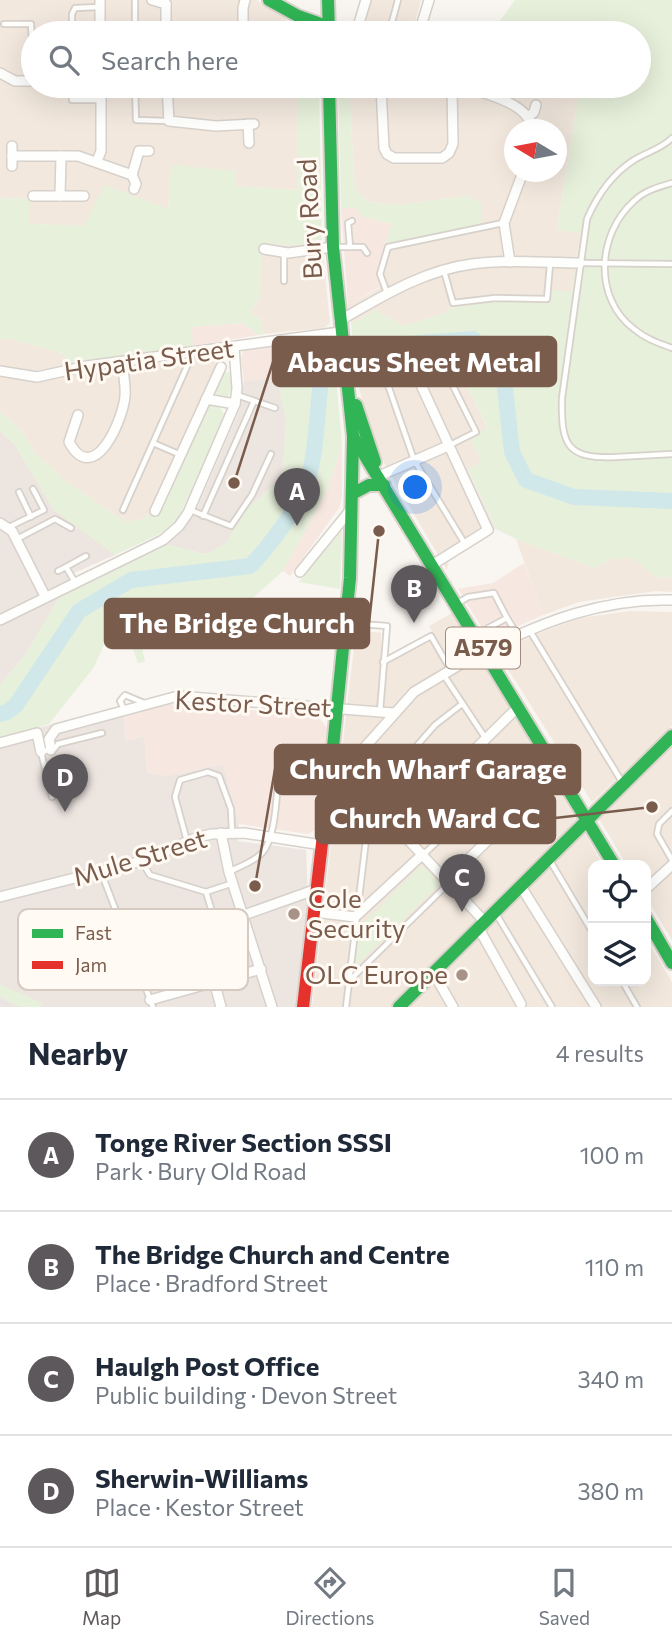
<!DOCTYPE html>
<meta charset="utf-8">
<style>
:root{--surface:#fff;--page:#f6f6f7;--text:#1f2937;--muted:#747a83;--line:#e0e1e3;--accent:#5c585b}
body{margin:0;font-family:Commissioner,sans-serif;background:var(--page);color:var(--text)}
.controls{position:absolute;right:21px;bottom:21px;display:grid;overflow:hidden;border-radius:14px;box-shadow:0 7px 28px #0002}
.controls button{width:63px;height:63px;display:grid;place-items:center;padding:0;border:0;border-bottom:2px solid var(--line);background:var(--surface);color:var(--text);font:35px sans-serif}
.compass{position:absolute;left:504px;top:119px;width:63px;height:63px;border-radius:50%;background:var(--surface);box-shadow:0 7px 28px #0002;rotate:280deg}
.you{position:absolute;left:416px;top:488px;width:24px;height:24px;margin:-18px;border:5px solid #fff;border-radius:50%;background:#1a73e8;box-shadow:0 0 0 10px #1a73e833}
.badge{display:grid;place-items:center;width:46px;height:46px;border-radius:50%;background:var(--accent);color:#fff;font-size:23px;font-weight:700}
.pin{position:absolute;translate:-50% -58px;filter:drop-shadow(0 2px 4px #0008)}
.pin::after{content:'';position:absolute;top:37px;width:24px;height:21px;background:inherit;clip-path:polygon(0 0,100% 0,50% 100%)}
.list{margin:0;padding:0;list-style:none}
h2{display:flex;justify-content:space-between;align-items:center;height:91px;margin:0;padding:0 28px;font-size:30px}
h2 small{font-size:23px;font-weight:400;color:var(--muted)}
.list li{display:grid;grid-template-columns:46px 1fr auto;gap:21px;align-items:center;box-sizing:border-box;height:112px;padding:0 28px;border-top:2px solid var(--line)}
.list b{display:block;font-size:26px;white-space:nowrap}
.list p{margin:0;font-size:23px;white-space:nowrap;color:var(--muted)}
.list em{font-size:23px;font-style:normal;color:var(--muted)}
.icon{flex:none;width:38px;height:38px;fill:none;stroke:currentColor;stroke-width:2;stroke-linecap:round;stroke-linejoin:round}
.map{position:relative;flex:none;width:672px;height:1007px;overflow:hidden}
.search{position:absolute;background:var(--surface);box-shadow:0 7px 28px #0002;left:21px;right:21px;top:21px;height:77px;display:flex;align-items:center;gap:18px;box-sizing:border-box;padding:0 24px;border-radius:38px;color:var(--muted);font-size:26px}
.sheet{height:539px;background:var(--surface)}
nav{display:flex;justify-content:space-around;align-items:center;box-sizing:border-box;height:98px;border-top:2px solid var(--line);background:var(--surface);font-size:19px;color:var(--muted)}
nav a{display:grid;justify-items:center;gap:4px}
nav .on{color:var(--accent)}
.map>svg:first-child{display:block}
</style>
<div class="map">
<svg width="672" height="1007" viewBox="0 0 672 1007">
<rect width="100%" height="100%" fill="#f9f5f0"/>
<g fill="#f2e8de" fill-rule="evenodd">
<path d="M0 0H256L286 18 287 33H33V86H297L298 190 234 186 236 172 171 166 168 209 84 226 28 224 29 199 0 198Z"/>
<path d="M371 0H421L412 33H403L365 22Z"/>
<path d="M349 86H435L454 92 458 86H573L578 98 557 229 581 232 572 292 543 302 496 301 450 308 445 313 404 326 379 313 377 309 351 324 348 305 380 288 376 275 385 245 480 225 481 203 467 196 398 205 368 202 355 190ZM514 130H556V172H514Z"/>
<path d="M322 243 330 323 324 328 263 334 260 318 252 315 251 309 260 300 261 246 263 244 302 245Z"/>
<path d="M0 339H11L64 354 68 375 218 355 223 366 209 404 161 509 147 514 143 519 125 522 67 482 36 454 22 431 0 411Z"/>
<path d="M443 362 458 367 488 429 470 437 482 463 468 470 496 529 449 559 447 570 385 465 368 422 358 384Z"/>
<path d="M516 539 594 568 611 559 633 558 657 578 672 577V592L656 591 579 602 543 615Z"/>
<path d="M629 611 672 612V726L592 802 497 652 537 634 581 618Z"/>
<path d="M454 612 603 865H593V981H646V938L672 982V1007H312L356 630 381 633V658L388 664 435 637 429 626Z"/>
<path d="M672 746V940L646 897V865H627L599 819Z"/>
</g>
<g fill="#f6e8e1">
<path d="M341 208H356L363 217 392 224 376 275 380 287 348 305Z"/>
<path d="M242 323 259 335 193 346 190 327Z"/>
<path d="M318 342 282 378 244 381 241 357 244 350Z"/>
<path d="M342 445V496L339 508 290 576 283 571 327 491Z"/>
<path d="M524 563 543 615 489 639 458 589 493 583Z"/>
<path d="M169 704 317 715 327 728 315 830 308 834 239 824 223 764 167 776 147 773 144 736 125 741 124 717Z"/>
</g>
<g fill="#ede5e0">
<path d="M277 378 286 420 283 470 279 480 247 509 226 543 213 551 204 554 164 544 183 528 194 515 240 409 244 381Z"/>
<path d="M0 431 15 445 54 510 115 555 74 573 25 655 0 685Z"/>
<path d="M106 710 109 719 124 717 125 741 144 736 147 773 167 776 223 764 239 824 238 841 306 850 308 898 295 1007H0V738Z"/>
</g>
<g fill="#e7f0db">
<path d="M515 0H672V577L657 578 633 558 611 559 594 568 516 539 496 529 468 469 481 463 470 437 488 428 458 367 448 371 443 362 358 384 351 324 377 309 379 313 404 326 445 313 450 308 496 301 543 302 549 300 550 290 572 292 581 233 557 230 578 98 573 86H639V33H491Z"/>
<path d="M297 86H319L322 243 302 245 263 244 261 246 260 300 251 309 252 315 260 318 263 334 259 335 242 323 191 327 193 346 66 367 64 354 11 339H0V198L29 199V224L84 226 104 185 168 209 171 165 236 171 235 186 297 190Z"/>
<path d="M338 86H349L355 190 368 202 398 205 467 196 481 203V224L385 245 392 224 363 217 356 208H341Z"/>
<path d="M318 342H327L333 346 342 445 327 491 283 571 244 606 153 612 137 625 145 662 138 663 126 629 120 625 111 629 94 667 49 724 0 738V685L25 655 62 593 164 544 204 554 213 551 226 543 247 509 279 480 283 470 286 420 277 378H282Z"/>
<path d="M221 371 231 373V389L228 397 220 398 217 396 215 388Z"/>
<path d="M209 404C219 406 224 409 224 419L177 521 166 531 115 555 54 510 15 445 0 431V411L22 431 36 454 67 482 125 522 143 519 147 514 161 509Z"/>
<path d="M342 530 340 589 299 582Z"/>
<path d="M422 865 440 884 354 968 358 928Z"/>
<path d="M0 984 42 1003V1007H20L0 997Z"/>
</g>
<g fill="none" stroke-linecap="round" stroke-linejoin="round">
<path stroke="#d0e8ea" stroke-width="16" d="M0 714 7 712 16 705 79 611 131 580 250 566C264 553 296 510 304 492 316 464 317 412 321 380L367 347 473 339 503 370 512 452 526 480 574 497 672 501"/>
<defs>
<g id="lane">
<path d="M135 0V33"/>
<path d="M4 24H31L33 63"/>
<path d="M359 25 389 33"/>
<path d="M72 33V14L75 8 100 7"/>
<path d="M389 33 398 0"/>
<path d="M72 86V100H100"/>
<path d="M135 86 136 120 168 121"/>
<path d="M672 138C661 149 647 152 634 160 612 174 597 196 587 219L562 398C561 446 567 459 616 457 635 456 653 455 672 454"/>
<path d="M672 183C658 187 644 191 634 201 597 234 593 298 634 329 646 339 658 343 672 348"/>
<path d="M337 247H363L367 253"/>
<path d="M350 247 348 223 352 221"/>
<path d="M581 263 672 264"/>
<path d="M444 271 453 303 495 298 547 299 550 264"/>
<path d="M284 281V254"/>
<path d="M387 293 380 274 388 247 503 223"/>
<path d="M444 368 476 432 450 445"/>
<path d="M415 372 387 382 414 460 465 544"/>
<path d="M237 395 275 408"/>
<path d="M153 443 181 455"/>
<path d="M19 492 31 517"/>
<path d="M123 510 193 353"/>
<path d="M190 510 231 526 252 495 271 454"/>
<path d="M203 516 254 401"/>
<path d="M9 527 44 510 33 489"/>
<path d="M17 539 55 519 71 528"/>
<path d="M58 571 66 567"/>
<path d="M75 582 66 567 86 556"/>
<path d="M458 603 468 597 494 593 507 618"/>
<path d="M347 623 387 626 380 711"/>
<path d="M488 628 507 618 517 634"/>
<path d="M530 631 622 782"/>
<path d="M383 662 431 636 450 669"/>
<path d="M443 674 486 739"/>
<path d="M124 709 120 701 125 695 144 703"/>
<path d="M484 742 524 805"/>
<path d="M52 797 41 752 55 748 58 744 102 733"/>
<path d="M672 811 659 824 657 834 672 860"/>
<path d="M187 841 175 797 180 780 208 772 219 776 231 809 232 832"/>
<path d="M424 854 506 777"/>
<path d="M549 859 593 933"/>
<path d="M142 862 150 875 206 892 233 883"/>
<path d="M101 872 153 1007"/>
<path d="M229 872C240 866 254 862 262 853 275 839 276 802 278 783"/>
<path d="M206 892 232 977"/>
<path d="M495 912 552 1007"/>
<path d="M622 981 637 1007"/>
<path d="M348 982 449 883"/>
<path d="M346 1007 371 798 435 725 462 704"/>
</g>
<g id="street">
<path d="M100 0V33"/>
<path d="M152 0 166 4"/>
<path d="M166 4V33"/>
<path d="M243 33V8L245 0"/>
<path d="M356 33 366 0"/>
<path d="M419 33 429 0"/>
<path d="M0 73 15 81H33"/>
<path d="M167 86 169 121 216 126 254 124"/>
<path d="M381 86 384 148 387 154 394 158H442L449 153 453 144 452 86"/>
<path d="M460 86C480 92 533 103 531 130"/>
<path d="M529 117 534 112 536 105"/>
<path d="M248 124 249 143"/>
<path d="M12 156H78L132 175 139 151H149"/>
<path d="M97 161 101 151V86"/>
<path d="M12 166V146"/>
<path d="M132 175 136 184 134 189"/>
<path d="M33 196H84"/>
<path d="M60 196 61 156"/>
<path d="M264 249 288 253 333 247"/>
<path d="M510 262 504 223 523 172"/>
<path d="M339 321C381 297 424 270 472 264 508 259 545 263 580 263"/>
<path d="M0 371 37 377 87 366 340 332"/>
<path d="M415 372 488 530 432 565"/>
<path d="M206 399 235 404"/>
<path d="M78 415 69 442C94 488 123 420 125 396 126 385 123 373 122 362"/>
<path d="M379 476 448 446"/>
<path d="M155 511 221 367"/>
<path d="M0 523 12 531 45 596"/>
<path d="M300 572 352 508"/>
<path d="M0 620 163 540 179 526 188 513 235 404 237 388 234 347"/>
<path d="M485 651C544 621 604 598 672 600"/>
<path d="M0 743 37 733 41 752"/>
<path d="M51 750 49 739 56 729 178 696 393 713"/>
<path d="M340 769 348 766 414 692 476 655"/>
<path d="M342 769 484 921"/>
<path d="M397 826 512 713"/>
<path d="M221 833 229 872 272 1007"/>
<path d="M447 880 524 805"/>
<path d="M520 885 596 1007"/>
<path d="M646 889 672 865"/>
<path d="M0 897 142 861 198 837 212 834 244 833 322 845"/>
<path d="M314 912 355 917 423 854"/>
<path d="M244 915 317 889"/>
<path d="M478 927 521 1004"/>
<path d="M433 972 453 1007"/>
<path d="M214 981 221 1007"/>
<path d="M150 1000 261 969"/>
</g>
<g id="fast">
<path d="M269 0 298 16 329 27"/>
<path d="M328 0 329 33"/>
<path d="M329 86 333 247 353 436 350 578 332 757"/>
<path d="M356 405 375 462"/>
<path d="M354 438 614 865"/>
<path d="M352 494 369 485H384"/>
<path d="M646 918 672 963"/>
<path d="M399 1007 672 736"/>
</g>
<path id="jam" d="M303 1007 332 757"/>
</defs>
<use href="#lane" stroke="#d7d1cb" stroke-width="8"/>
<use href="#street" stroke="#d7d1cb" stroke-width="12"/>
<use href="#fast" stroke="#d9d2cb" stroke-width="16"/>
<use href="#jam" stroke="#d9d2cb" stroke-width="16"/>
<use href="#lane" stroke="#fefefd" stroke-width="4.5"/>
<use href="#street" stroke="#fefefd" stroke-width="9"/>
<use href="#fast" stroke="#30b455" stroke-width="12"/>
<use href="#jam" stroke="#e5322d" stroke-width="12"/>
<path stroke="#e6e3e7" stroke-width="2.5" stroke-dasharray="10 7" stroke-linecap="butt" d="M0 1001 13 1007"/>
</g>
<g fill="#a69286" stroke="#fffaf3" stroke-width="2.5">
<circle cx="294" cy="914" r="7"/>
<circle cx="462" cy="975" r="7"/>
</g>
<g text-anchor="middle" stroke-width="6" stroke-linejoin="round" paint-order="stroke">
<rect fill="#fffaf3" stroke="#a28b7f" stroke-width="2" x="446" y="627.5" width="74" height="41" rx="5"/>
<g font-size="24" font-weight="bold" fill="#7a5c4d">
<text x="483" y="656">A579</text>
</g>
<g font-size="26" fill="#7a5c4d" stroke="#fffaf3">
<text transform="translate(310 219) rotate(-93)" y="9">Bury Road</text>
<text transform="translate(149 360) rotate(-8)" y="9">Hypatia Street</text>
<text transform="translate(253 704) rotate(3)" y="9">Kestor Street</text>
<text transform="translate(140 858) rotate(-17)" y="9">Mule Street</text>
</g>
<g font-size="26" fill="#7a5c4d" stroke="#fffaf3" text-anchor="start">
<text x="308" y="908">Cole<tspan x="308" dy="30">Security</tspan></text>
<text x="448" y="984" text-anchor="end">OLC Europe</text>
</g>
</g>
<rect x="18" y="909" width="230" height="81" rx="10" fill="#fffaf3" stroke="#d7cbc1" stroke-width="2"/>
<rect x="32" y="929" width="31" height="9" fill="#30b455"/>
<rect x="32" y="961" width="31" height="8" fill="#e5322d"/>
<g font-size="19" fill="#7a5c4d">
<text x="75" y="940">Fast</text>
<text x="75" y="972">Jam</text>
</g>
<path fill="none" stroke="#7a5c4d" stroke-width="2.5" d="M234 483L273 362M379 531L369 623M255 886L275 769M652 807L555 818"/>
<g fill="#7a5c4d" stroke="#fffaf3" stroke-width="2.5">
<circle cx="234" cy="483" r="7"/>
<circle cx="379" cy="531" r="7"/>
<circle cx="255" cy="886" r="7"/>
<circle cx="652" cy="807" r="7"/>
</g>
<g fill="#7a5c4d" stroke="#7a5c4d" stroke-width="2.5">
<rect x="273" y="337" width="283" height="49" rx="7"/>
<rect x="105" y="599" width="264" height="49" rx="7"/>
<rect x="275" y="745" width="305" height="49" rx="7"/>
<rect x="316" y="794" width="239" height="49" rx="7"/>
</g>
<g font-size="28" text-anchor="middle" font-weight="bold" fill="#fff">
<text x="414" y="372">Abacus Sheet Metal</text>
<text x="237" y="633">The Bridge Church</text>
<text x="428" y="779">Church Wharf Garage</text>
<text x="435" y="828">Church Ward CC</text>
</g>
</svg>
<div class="controls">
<button><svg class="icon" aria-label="locate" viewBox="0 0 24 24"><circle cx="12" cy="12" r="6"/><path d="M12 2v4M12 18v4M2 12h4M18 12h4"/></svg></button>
<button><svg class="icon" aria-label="layers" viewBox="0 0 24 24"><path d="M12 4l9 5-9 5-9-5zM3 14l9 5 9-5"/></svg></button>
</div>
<svg class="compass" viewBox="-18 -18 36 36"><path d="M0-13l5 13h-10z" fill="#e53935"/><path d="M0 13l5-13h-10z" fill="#747a83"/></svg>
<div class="you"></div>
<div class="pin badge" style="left:297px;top:526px">A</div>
<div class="pin badge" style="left:414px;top:623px">B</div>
<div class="pin badge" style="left:462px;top:912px">C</div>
<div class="pin badge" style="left:65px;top:812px">D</div>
<div class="search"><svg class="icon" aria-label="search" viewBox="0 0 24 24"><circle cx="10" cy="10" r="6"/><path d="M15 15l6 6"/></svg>Search here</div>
</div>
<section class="sheet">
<h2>Nearby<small>4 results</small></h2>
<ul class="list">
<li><span class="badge">A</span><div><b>Tonge River Section SSSI</b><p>Park · Bury Old Road</p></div><em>100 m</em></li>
<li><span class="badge">B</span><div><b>The Bridge Church and Centre</b><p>Place · Bradford Street</p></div><em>110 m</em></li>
<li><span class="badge">C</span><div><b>Haulgh Post Office</b><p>Public building · Devon Street</p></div><em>340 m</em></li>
<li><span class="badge">D</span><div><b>Sherwin-Williams</b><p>Place · Kestor Street</p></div><em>380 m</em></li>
</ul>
</section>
<nav>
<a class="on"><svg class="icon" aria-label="map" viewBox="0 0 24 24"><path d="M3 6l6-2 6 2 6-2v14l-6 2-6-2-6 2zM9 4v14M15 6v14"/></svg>Map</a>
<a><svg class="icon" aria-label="directions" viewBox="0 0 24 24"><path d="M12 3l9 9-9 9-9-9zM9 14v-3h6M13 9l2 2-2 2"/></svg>Directions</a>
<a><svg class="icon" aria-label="saved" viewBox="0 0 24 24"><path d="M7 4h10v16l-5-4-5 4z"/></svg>Saved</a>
</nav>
